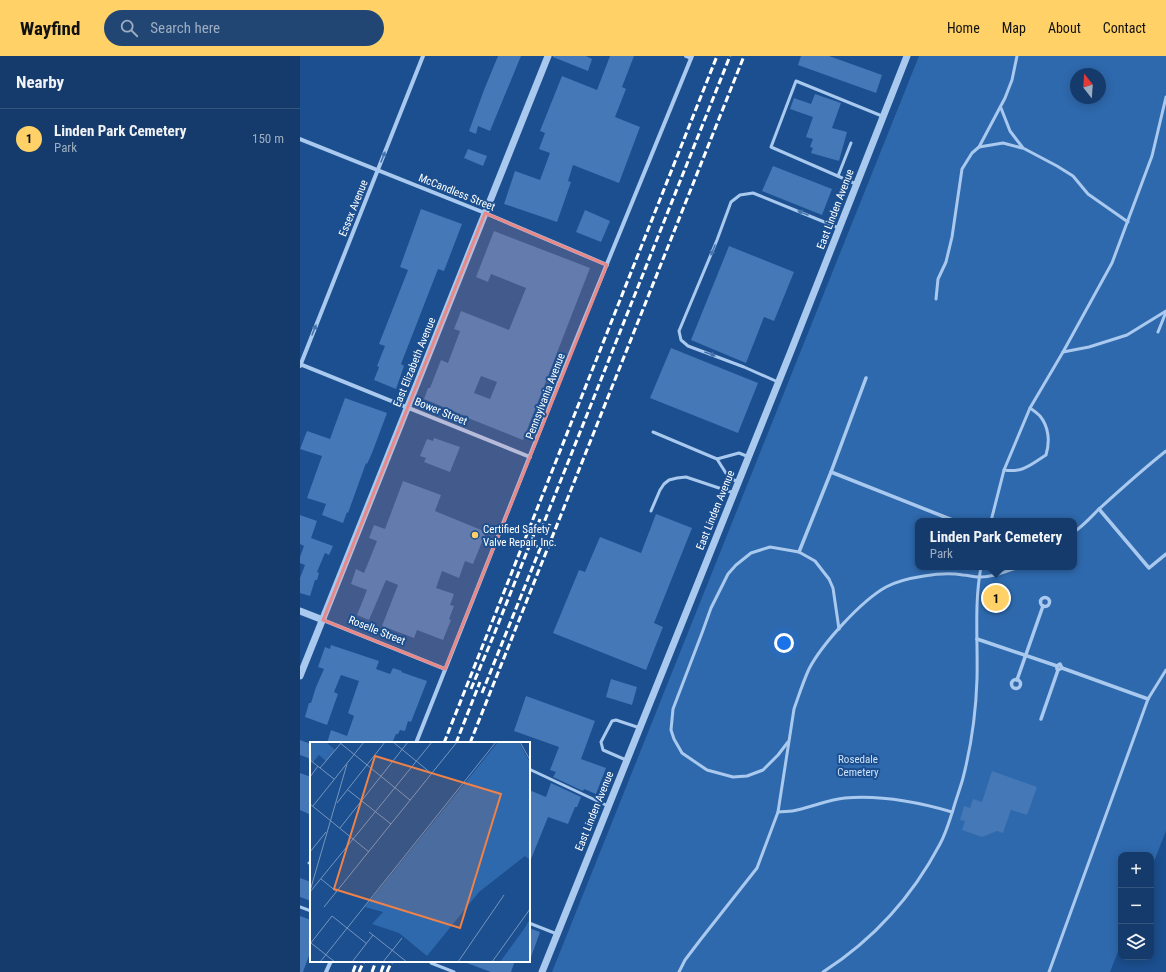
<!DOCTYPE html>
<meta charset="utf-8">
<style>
:root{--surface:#143b6b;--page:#214673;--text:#f1f3f6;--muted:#9dadc1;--line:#33557e;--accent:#ffd166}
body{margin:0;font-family:"Roboto Condensed",sans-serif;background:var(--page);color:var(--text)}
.controls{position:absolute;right:12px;bottom:12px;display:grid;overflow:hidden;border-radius:8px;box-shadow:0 2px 10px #0003}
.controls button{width:36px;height:36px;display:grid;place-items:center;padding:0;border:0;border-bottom:1px solid var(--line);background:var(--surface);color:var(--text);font:20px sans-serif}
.compass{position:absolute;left:770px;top:12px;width:36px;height:36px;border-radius:50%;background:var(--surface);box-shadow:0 2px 10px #0003;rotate:343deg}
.you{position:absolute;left:484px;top:587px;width:14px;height:14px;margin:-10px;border:3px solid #fff;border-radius:50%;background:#1a73e8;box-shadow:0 0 0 6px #1a73e833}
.badge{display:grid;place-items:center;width:26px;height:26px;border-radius:50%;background:var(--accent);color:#111;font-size:13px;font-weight:700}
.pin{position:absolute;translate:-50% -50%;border:2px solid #fff;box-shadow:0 1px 4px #0006}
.popup{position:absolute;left:615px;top:462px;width:162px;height:52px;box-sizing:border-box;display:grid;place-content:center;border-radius:8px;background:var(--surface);filter:drop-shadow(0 1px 3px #0005);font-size:13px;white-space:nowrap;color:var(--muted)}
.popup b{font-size:15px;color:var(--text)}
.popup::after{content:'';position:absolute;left:50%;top:100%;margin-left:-8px;border:8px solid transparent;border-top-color:var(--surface)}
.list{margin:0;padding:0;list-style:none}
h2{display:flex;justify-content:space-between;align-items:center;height:52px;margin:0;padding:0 16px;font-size:17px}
h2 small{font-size:13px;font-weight:400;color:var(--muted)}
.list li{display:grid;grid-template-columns:26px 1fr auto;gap:12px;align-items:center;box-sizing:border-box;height:60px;padding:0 16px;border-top:1px solid var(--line)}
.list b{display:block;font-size:15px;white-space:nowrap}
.list p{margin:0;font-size:13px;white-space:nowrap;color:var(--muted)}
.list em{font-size:13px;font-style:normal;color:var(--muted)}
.icon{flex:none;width:22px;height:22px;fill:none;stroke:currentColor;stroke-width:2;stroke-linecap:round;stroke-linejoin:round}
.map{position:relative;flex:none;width:866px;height:916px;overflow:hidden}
header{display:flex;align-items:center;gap:24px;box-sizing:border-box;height:56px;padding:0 20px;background:var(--accent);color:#111}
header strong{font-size:19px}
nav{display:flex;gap:22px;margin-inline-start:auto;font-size:14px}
.search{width:280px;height:36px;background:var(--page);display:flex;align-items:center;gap:10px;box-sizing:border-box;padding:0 14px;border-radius:22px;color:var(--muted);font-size:15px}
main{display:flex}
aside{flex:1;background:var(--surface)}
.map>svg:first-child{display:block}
</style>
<header>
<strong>Wayfind</strong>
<div class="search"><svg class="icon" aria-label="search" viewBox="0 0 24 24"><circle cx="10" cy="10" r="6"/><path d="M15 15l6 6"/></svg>Search here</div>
<nav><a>Home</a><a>Map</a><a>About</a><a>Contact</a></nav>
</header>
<main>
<aside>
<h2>Nearby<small></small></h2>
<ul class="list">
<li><span class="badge">1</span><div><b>Linden Park Cemetery</b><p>Park</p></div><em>150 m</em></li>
</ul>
</aside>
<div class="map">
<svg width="866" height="916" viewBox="0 0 866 916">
<rect width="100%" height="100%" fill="#1b4f8f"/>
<path fill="#2e69ad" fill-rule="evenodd" d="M619 0H866V775L851 813V799H821V888L810 916H252ZM776 18H800V42H776ZM618 465H774V511H618Z"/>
<g fill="#4478b7" fill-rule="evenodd">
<path d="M198 0H221L190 75 178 70 176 78 169 75 184 34Z"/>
<path d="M253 0H286L292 3 288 15 253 1Z"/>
<path d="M310 0H334L322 31 326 33 315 61 340 71 319 127 273 109 268 125 271 126 257 166 204 148 215 115 240 124 250 97 239 93 245 77 240 75 262 20 297 34Z"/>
<path d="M501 0H529L582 19 576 37 498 9Z"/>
<path d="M515 38 541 47 532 72 547 76 539 105 511 97 513 92 510 91 513 83 506 81 513 61 490 53 494 42 511 48Z"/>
<path d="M168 93 187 100 183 110 164 102Z"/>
<path d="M473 110 532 133 522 159 462 135Z"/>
<path d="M121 153 162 168 144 215 138 213 101 308 104 310 96 333 74 324 79 311 77 310 85 290 79 288 108 214 100 211Z"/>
<path d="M285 154 310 165 301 186 276 176Z"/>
<path d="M194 175 290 212 223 384 168 362V361L124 343 128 332H130L141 304 148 307 160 275 154 273 161 255 209 274 226 232 191 218 188 226 176 221ZM181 320 197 326 190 343 174 337Z"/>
<path d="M429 190 494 216 474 265 464 261 446 307 391 284Z"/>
<path d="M371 292 458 327 438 377 350 342Z"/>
<path d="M45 342 87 357 72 397 67 408 66 407 48 457 47 456 43 467 22 459 26 448 7 442 22 400 0 393 7 375 30 383Z"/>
<path d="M134 382 160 391 150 416 124 406 126 402 120 400 127 383 133 385Z"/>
<path d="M103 425 141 439 135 455 186 476 173 508 165 505 159 522 142 515 136 532 154 538 150 549 154 550 149 563 151 564 143 584 117 574 114 582 82 570 98 529 86 524 69 564 57 559 67 534 51 528 56 513 64 517 77 485 69 482 74 469 85 473Z"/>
<path d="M356 458 392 472 354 567 363 571 346 614 253 577 279 514 285 516 300 481 341 497Z"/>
<path d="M0 459 17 465 11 482 33 490 29 499 25 497 17 516 19 517 17 524H15L10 540 0 537V522L5 509 0 507V501L4 490 0 488Z"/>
<path d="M31 589 79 605 76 613 90 618 93 612 102 615 101 616 127 625 111 666 108 665 105 675 100 674 98 678H96L92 687H27L31 674 47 680 54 660 48 657 59 625 41 619 34 636 38 638 27 669 5 661 9 647H11L16 631 24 613 18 611 25 591 30 593Z"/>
<path d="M311 623 337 631 332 649 306 641Z"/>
<path d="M226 640 295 665 281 703 306 712 296 738 284 733 283 735 253 721 256 716 250 714 259 691 214 675Z"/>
<path d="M0 684 11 688V703L0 699Z"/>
<path d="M692 715 737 731 727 759 711 754 703 777 697 775 682 781 662 774 665 765 660 764 664 750 670 752 673 743 682 746Z"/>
<path d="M0 717 11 721V759L0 754Z"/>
<path d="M251 727 281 741 277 751H275L268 768 248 761 229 808V734L246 741Z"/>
<path d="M0 822 11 826V845L0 841Z"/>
<path d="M0 860 11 864V894L3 916H0Z"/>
<path d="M229 872 240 876 230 904H229Z"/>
<path d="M164 905H215L211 916H191L164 906Z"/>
</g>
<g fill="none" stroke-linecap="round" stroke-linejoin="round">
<g stroke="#a9c9ee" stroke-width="3">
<path d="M701 52 710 75 723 92 757 110 773 120 788 138 828 166"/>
<path d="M679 91 703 87 722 92"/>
<path d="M538 120 551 87"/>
<path d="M556 128 471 91 496 25 582 60"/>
<path d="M636 243 638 223 646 206 652 181 662 113 672 97 679 91 705 42 712 24 717 0"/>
<path d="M858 276 866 256"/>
<path d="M763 296 789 291 827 279 866 255"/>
<path d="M478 326 444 311 388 290 381 284 379 275 417 184 431 146 440 139 453 137 539 172"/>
<path d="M353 376 417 403"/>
<path d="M704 414C723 417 730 409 746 399 750 386 749 371 740 360 737 357 733 354 730 352"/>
<path d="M439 426 429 422 417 403 439 397 449 401"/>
<path d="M351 455 360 434 364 428 369 424 377 422 386 421 434 437"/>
<path d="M691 465 704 414 730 352 763 296 812 207 852 100 866 41"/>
<path d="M774 476C783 470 791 461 799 453 821 433 843 413 866 395"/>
<path d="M488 686 478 699 463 714 447 720 433 721 407 714 382 697 374 683 371 674 373 653 402 577 411 552 428 518 436 509 451 497 470 491 499 496 515 505 529 523 533 532 539 573"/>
<path d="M326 704 303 694 301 686 312 665 316 664 340 672"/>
<path d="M229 713 308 750"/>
<path d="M478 756C484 755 491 756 497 754 512 751 530 743 545 742 580 739 618 746 652 756"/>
<path d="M9 807 11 808"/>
<path d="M0 851 11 855"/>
<path d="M229 867 257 878"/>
<path d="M131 905V907L154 916"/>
<path d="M379 916 385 904 401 883 457 812 478 756 494 653C499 639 503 626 509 613 522 588 561 545 586 531 597 525 611 522 624 520 636 518 651 517 663 519 668 519 673 521 678 521 692 522 706 515 719 511"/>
<path d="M523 916C573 884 612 841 640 788 646 777 649 766 653 754 656 743 660 733 663 722 671 691 676 655 677 623 678 586 674 548 681 511"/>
<path d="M749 916 848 643 866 614"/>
</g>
<g stroke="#a9c9ee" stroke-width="3.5">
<path d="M531 416 655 465"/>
<path d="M799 453 849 512 866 498"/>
<path d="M499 496 531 416 566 322"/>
<circle cx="745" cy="546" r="4.5"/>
<path d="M677 583 757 610"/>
<path d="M762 612 848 643"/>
<circle cx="716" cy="628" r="4.5"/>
<path d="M717 624 743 550"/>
<path d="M741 663 758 614 762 612 760 608 757 610V613L758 614"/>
</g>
<g stroke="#a9c9ee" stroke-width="4">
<path d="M386 0 391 2"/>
<path d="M0 83 185 157 307 209"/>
<path d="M0 308 230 401"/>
<path d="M0 310 123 0"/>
<path d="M23 564 145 613"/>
<path d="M116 687 275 286 392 0"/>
<path d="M26 916 31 905"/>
</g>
<g stroke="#a9c9ee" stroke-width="7">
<path d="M0 555 23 564"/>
<path d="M0 620 248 0"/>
<path d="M242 916 491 295 607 0"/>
</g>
<g stroke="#fff" stroke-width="3" stroke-dasharray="7 3" stroke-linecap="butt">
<path d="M241 474 430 0"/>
<path d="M171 633 193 581 240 463"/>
<path d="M182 637 250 468"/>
<path d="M144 687 417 0"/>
<path d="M156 687 180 626"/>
<path d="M170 687 444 0"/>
<path d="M53 916 57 905"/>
<path d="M59 916 64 905"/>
<path d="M72 916 76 905"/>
<path d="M81 916 85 905"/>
<path d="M87 916 92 905"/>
</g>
</g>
<defs><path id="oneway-solid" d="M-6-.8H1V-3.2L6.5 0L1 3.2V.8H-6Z"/></defs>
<g fill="#4674ac">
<use href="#oneway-solid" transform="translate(83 101) rotate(-68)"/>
<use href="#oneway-solid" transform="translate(503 157) rotate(-158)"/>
<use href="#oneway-solid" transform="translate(413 194) rotate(112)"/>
<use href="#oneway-solid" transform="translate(14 274) rotate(-68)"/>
<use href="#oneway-solid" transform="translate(410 298) rotate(20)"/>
</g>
<path fill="#e88989" fill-opacity="0.2" stroke="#e88989" stroke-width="3" stroke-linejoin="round" d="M185 157 307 209 145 613 23 564Z"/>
<circle fill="#ffd166" stroke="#1b4f8f" stroke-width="1.5" cx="175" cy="479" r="4"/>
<g text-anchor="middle" stroke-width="4" stroke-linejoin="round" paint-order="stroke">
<g font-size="11" fill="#fff" stroke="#1b4f8f">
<text transform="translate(157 136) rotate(22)" y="4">McCandless Street</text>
<text transform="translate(53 152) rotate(-68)" y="4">Essex Avenue</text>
<text transform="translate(535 153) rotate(-69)" y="4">East Linden Avenue</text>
<text transform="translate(114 306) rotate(-68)" y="4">East Elizabeth Avenue</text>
<text transform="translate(245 340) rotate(-69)" y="4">Pennsylvania Avenue</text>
<text transform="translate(141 355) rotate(22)" y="4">Bower Street</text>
<text transform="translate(415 454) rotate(-68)" y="4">East Linden Avenue</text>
<text transform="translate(77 574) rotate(22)" y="4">Roselle Street</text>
<text transform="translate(294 755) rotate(-68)" y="4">East Linden Avenue</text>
</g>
<g font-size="11" fill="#fff" stroke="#1b4f8f" text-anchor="start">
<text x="183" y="477">Certified Safety<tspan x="183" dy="13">Valve Repair, Inc.</tspan></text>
</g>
<g font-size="11" fill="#cfe3fa" stroke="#1b4f8f">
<text x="558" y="707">Rosedale<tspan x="558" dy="13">Cemetery</tspan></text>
</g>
</g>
<g transform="translate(10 686)">
<rect width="220" height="220" fill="#1b4f8f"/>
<path d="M0 0H16L25 8 16 19 9 13 3 20 0 18ZM188 0H209L220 21V118L215 114 169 150 117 214 89 191 62 182 73 170 55 165ZM220 177V220H190L214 187Z" fill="#2e69ad"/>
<path fill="none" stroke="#7695bc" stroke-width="1" d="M29 0 100 58M83 0 122 32M210 0 220 18M0 18 24 37M10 26 32 0M0 35 8 24M38 48 81 82M27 61 75 0M0 62 59 110M3 64 54 0M30 86 98 0M0 110 16 90M11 137 27 150M0 149 37 22M0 150 122 0M14 165 147 0M59 190 97 220M1 201 25 220M0 202 22 174 57 202M10 220 186 0M42 220 63 193M73 220 92 196M148 220 194 153M182 220 220 167"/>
<path fill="#ee8249" fill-opacity="0.15" stroke="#ee8249" stroke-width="2" d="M65 14 191 52 150 186 24 147Z"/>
<rect width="220" height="220" fill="none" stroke="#fff" stroke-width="2"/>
</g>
</svg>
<div class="controls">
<button>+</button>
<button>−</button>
<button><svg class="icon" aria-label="layers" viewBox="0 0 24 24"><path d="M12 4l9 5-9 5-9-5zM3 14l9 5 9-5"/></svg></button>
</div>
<svg class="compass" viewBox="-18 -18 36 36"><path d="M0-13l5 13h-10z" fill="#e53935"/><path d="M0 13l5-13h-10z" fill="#9dadc1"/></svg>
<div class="you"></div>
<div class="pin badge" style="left:696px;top:542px">1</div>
<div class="popup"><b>Linden Park Cemetery</b>Park</div>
</div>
</main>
